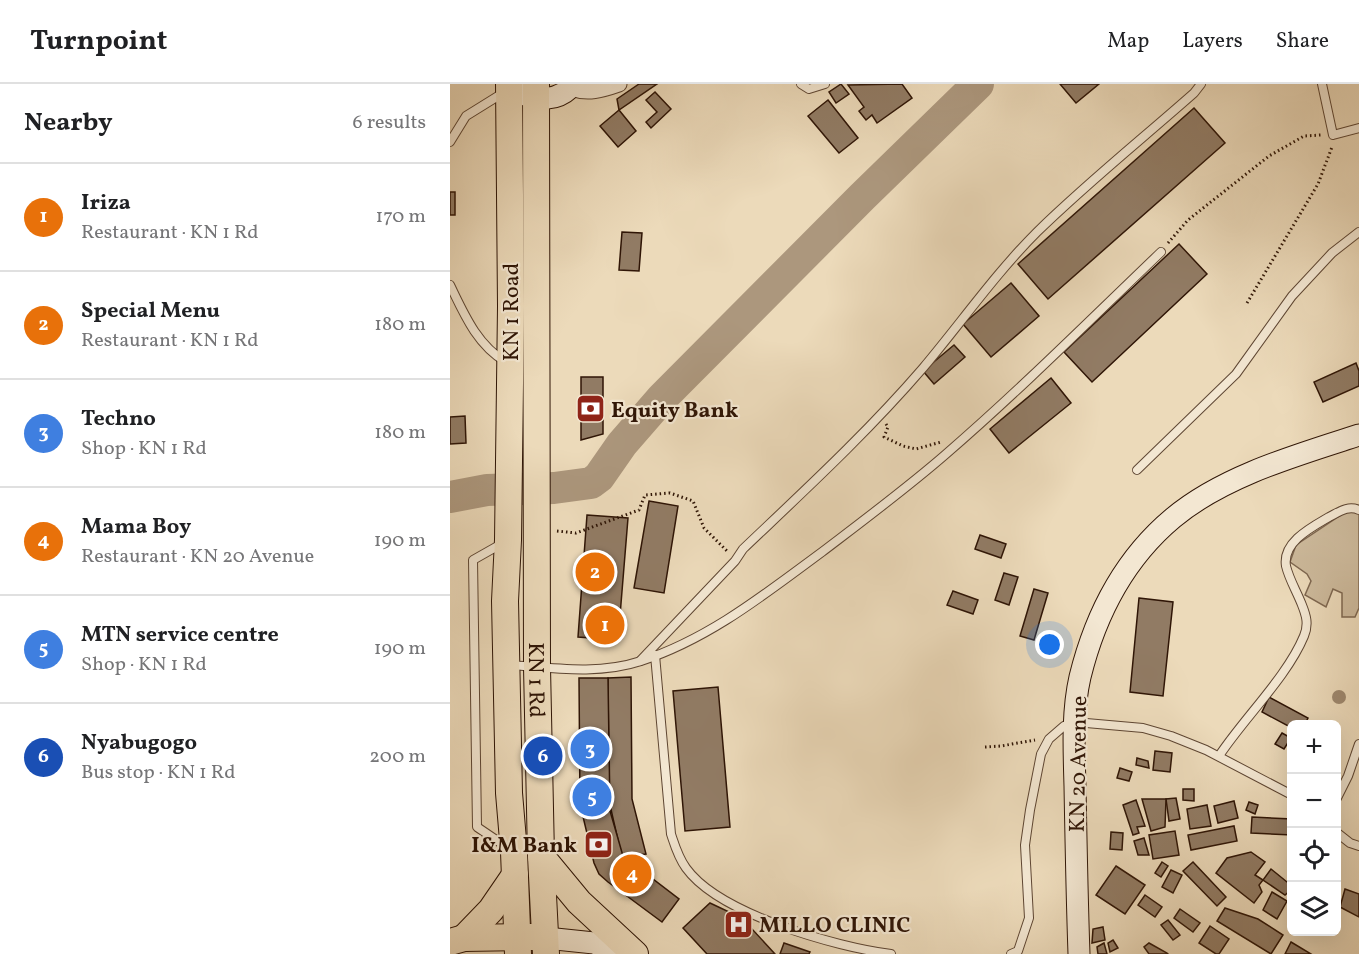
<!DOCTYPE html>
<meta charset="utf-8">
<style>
:root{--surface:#fff;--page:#f2f2f2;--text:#202124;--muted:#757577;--line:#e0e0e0;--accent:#d93025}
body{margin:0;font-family:Vollkorn,serif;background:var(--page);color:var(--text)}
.controls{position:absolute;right:18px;bottom:18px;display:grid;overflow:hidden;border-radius:9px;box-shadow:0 6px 24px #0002}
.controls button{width:54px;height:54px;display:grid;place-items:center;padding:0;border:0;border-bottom:2px solid var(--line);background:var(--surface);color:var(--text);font:30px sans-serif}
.you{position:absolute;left:600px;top:561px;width:21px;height:21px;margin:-15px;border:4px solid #fff;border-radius:50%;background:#1a73e8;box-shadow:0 0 0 9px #1a73e833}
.badge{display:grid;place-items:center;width:39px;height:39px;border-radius:50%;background:var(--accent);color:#fff;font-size:20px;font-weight:700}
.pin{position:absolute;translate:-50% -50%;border:3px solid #fff;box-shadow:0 2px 6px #0006}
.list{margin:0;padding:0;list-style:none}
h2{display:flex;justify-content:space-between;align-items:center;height:78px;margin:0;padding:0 24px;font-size:26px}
h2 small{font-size:20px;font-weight:400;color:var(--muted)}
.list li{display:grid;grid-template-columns:39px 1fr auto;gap:18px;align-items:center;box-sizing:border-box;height:108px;padding:0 24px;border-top:2px solid var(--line)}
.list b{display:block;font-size:22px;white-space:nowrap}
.list p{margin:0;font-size:20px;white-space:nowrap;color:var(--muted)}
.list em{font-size:20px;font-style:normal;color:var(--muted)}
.icon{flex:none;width:33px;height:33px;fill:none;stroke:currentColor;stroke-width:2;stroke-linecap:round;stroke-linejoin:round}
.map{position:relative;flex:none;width:909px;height:870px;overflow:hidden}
header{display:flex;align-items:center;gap:36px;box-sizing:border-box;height:84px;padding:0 30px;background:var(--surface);border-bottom:2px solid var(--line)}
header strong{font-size:28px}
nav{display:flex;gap:33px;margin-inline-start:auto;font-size:21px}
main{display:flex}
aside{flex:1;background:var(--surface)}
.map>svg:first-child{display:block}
</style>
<header>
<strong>Turnpoint</strong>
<nav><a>Map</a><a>Layers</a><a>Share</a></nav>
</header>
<main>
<aside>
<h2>Nearby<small>6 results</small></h2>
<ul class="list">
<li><span class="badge" style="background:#e8710a">1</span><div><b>Iriza</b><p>Restaurant · KN 1 Rd</p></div><em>170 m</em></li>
<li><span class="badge" style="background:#e8710a">2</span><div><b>Special Menu</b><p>Restaurant · KN 1 Rd</p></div><em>180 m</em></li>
<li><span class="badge" style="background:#3f7fe0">3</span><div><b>Techno</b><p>Shop · KN 1 Rd</p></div><em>180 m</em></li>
<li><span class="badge" style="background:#e8710a">4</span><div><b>Mama Boy</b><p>Restaurant · KN 20 Avenue</p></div><em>190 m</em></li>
<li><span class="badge" style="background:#3f7fe0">5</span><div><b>MTN service centre</b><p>Shop · KN 1 Rd</p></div><em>190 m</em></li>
<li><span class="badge" style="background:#1a4fb4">6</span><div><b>Nyabugogo</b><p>Bus stop · KN 1 Rd</p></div><em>200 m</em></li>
</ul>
</aside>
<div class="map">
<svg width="909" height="870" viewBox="0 0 909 870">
<rect width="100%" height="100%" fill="#ecdaba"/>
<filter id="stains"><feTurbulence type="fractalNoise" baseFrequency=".00333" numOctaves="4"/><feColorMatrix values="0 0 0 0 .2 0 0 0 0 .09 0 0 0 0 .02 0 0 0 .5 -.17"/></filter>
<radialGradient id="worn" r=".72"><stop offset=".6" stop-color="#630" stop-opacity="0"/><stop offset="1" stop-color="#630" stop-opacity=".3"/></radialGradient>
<path fill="#ccb99b" stroke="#7e6750" stroke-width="1.5" d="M905 427 909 430V524L905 533H892V509L883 505 876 523 855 511 861 497 857 490 840 478 846 461 894 429Z"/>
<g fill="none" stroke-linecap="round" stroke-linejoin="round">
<path stroke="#ac977d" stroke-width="32" d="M0 413 37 406 104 404 141 399 149 393 172 360 212 314 412 113 528 0"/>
</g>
<g fill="#917b64" stroke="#2f1506" stroke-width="1.5">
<path d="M189 0H207L169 26 167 15Z"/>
<path d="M391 0 399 10 386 19 379 8Z"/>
<path d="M452 0 462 14 427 39 422 31 416 36 409 27 414 23 398 1Z"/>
<path d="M610 0H649L626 19Z"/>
<path d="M205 8 221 25 201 44 196 38 207 28 196 16Z"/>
<path d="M378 16 408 54 389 69 358 32Z"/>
<path d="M744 24 775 59 598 215 568 180Z"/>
<path d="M169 26 186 47 168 63 150 42Z"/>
<rect x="0" y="108" width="5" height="23"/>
<path d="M172 148 192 149 189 187 169 186Z"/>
<path d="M729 160 757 190 642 298 614 268Z"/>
<path d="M561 199 589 232 541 273 513 240Z"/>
<path d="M504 261 515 273 484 300 473 287Z"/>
<path d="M906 279 909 287V302L873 318 864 298Z"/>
<path d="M131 293H153V350L131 356Z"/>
<path d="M601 294 621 319 559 369 540 345Z"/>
<path d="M15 332 16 359 0 360V333Z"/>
<path d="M199 417 228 422 214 509 184 504Z"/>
<path d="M137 431 178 434 168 556 128 553Z"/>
<path d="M530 451 556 460 551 474 525 465Z"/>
<path d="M554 489 568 493 559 521 545 516Z"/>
<path d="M584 505 598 509 584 556 570 552Z"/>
<path d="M503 507 528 516 523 530 497 521Z"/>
<path d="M689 514 723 518 713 612 680 608Z"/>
<path d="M181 593 182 715 196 770 178 772 177 776 171 769 159 717 158 594Z"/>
<path d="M129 594H158L160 727 173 772 229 815 212 838 158 798 149 790 144 779 130 720Z"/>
<path d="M268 603 280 743 235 747 223 607Z"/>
<path d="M819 613 858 634 855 640H842V644L812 628Z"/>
<path d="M832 649 841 654 834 665 825 660Z"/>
<path d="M705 667 722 669 720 688 703 686Z"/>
<path d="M687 674 698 677 699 684 686 681Z"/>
<path d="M670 684 682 688 679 697 667 694Z"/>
<path d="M733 705H744V717L733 716Z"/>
<path d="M726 714 730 735 719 737 716 715Z"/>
<path d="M692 715H716L715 743 701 747Z"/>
<path d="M686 716 695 742 687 743 689 749 683 751 673 721Z"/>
<path d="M784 717 788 734 768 739 764 722Z"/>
<path d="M799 718 808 721 805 730 796 726Z"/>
<path d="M757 721 761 742 740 745 737 725Z"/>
<path d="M802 733 842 735V751L801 749Z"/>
<path d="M784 742 787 757 741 766 738 751Z"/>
<path d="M725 747 729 771 703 775 699 751Z"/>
<path d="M661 748 673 749 672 766 660 765Z"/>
<path d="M694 754 699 771H688L684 757Z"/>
<path d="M801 768 815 778 805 791 813 796 809 801 812 808 804 819 766 789 777 774Z"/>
<path d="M712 778 718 782 711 793 705 789Z"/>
<path d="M743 778 776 813 767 822 733 787Z"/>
<path d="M666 782 695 801 675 830 646 811Z"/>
<path d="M821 785 842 802V805L835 811 813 796Z"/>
<path d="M721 786 732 791 723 809 712 803Z"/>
<path d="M895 805 909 810V833L890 823Z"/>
<path d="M822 808 837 817 827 835 813 826Z"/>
<path d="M695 811 712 823 705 833 688 821Z"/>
<path d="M260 819 292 834 325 870H257L233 844Z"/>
<path d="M775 824 808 835 833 851 821 870 767 837Z"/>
<path d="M730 825 750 839 743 848 724 834Z"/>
<path d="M718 836 730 851 723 856 711 841Z"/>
<path d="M760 842 779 855 769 870H766L749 859Z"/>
<path d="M653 843 655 856 642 859 643 845Z"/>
<path d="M663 856 668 864 660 868 658 859Z"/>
<path d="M841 858 861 870H835Z"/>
<path d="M334 859 360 868 359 870H330Z"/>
<path d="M654 859 657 870H648L647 863Z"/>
<path d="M699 859 717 869 718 870H699L694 863Z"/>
</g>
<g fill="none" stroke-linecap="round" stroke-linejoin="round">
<defs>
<g id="service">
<path d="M351 0 359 5 375 0"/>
<path d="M872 0 883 51 909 44"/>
<path d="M0 58 16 32 53 9"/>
<path d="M0 201C14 230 27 261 56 278"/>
<path d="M687 386 786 290 842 212 882 169 909 148"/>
<path d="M53 459 23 476 27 743 58 764"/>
<path d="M205 571 221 750C225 762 228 773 236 784 269 830 386 863 441 870"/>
<path d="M190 577 285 477 293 465C355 406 417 349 473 284 511 239 545 190 587 148 637 99 692 55 744 9L751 0"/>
<path d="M60 581C103 584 149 591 191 577 259 555 315 510 372 468 414 436 457 404 496 370 570 306 640 236 711 168"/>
<path d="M769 672C794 634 837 593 854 552 859 540 856 531 852 521 847 508 839 495 836 482 832 458 862 443 879 433 889 428 898 421 909 426"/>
<path d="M886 716 898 692 909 660"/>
<path d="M886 748 900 759 909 762"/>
<path d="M561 870 568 867 579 834 575 761 580 726 591 670 599 655 614 642 625 638 693 644 721 652 756 666 842 711"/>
</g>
<path id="minor" d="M120 4C138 10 152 6 169 0"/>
<g id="secondary">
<path d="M72 10C90 16 106 17 120 4V0"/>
<path d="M96 854 144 859 169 870"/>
<path d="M629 870C627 814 626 758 625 702 624 666 622 628 630 593 645 532 674 475 723 434 773 392 847 371 909 351"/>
</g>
<g id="trunk">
<path d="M59 0 61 222 58 456 55 517 59 709 64 768 68 870"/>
<path id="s1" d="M86 0 87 583 91 772 96 870"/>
<path d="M91 772 129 818 185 870"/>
<path d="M14 854 41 826 65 791"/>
<path d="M0 858 14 854 83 853"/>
</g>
</defs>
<use href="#service" stroke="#5e4633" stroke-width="10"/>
<use href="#minor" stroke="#5e4633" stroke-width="17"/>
<use href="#secondary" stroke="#2f1506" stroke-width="23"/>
<use href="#trunk" stroke="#2f1506" stroke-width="28"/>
<g stroke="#2f1506" stroke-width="3" stroke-dasharray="1.5 3" stroke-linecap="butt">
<path d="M718 159 738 136 819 72 854 52 871 51"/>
<path d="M797 219 868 100 882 63"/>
<path d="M436 340 438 343 434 353 453 362 466 365 491 358"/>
<path d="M107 447 126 449 189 426 195 411 220 409 243 417 254 444 277 467"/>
<path d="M535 663 551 662 585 656"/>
</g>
<use href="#service" stroke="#f3e7d2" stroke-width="8"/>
<use href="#minor" stroke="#f3e7d2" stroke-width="15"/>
<use href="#secondary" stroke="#f3e7d2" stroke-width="21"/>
<use href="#trunk" stroke="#ecdaba" stroke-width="26"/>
</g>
<circle fill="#9e8970" cx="889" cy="613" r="7"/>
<defs>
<symbol id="bank-square" viewBox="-11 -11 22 22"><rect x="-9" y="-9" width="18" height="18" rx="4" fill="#8f2418" stroke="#f3e7d2"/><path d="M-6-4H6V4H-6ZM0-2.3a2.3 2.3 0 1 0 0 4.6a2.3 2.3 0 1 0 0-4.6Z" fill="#fff"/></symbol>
<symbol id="hospital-square" viewBox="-11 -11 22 22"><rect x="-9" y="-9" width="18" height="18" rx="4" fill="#8f2418" stroke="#f3e7d2"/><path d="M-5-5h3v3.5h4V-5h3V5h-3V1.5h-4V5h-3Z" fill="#fff"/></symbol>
</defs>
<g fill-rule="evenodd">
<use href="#bank-square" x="124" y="308" width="33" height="33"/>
<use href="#bank-square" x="132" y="744" width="33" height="33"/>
<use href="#hospital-square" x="272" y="824" width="33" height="33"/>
</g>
<g text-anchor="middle" stroke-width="4.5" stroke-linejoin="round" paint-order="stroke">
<g font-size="22" fill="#2f1506" stroke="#f3e7d2">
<text transform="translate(60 228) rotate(-90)" y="8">KN 1 Road</text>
<text dy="8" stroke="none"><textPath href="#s1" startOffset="596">KN 1 Rd</textPath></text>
<text transform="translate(627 680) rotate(-89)" y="8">KN 20 Avenue</text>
</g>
<g font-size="22" font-weight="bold" fill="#2f1506" stroke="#f3e7d2" text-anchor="start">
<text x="161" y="333">Equity Bank</text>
<text x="127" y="768" text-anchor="end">I&amp;M Bank</text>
<text x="309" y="848">MILLO CLINIC</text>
</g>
</g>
<rect width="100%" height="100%" filter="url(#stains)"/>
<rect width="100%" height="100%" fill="url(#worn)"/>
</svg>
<div class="controls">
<button>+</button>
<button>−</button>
<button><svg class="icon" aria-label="locate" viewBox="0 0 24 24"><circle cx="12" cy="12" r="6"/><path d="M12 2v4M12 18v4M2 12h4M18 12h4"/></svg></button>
<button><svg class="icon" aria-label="layers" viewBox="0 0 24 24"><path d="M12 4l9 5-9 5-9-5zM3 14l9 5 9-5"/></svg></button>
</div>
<div class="you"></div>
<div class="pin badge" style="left:155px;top:541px;background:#e8710a">1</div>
<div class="pin badge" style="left:145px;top:488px;background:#e8710a">2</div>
<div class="pin badge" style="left:140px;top:665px;background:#3f7fe0">3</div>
<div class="pin badge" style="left:182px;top:790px;background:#e8710a">4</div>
<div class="pin badge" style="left:142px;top:713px;background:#3f7fe0">5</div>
<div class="pin badge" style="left:93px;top:672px;background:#1a4fb4">6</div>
</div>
</main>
